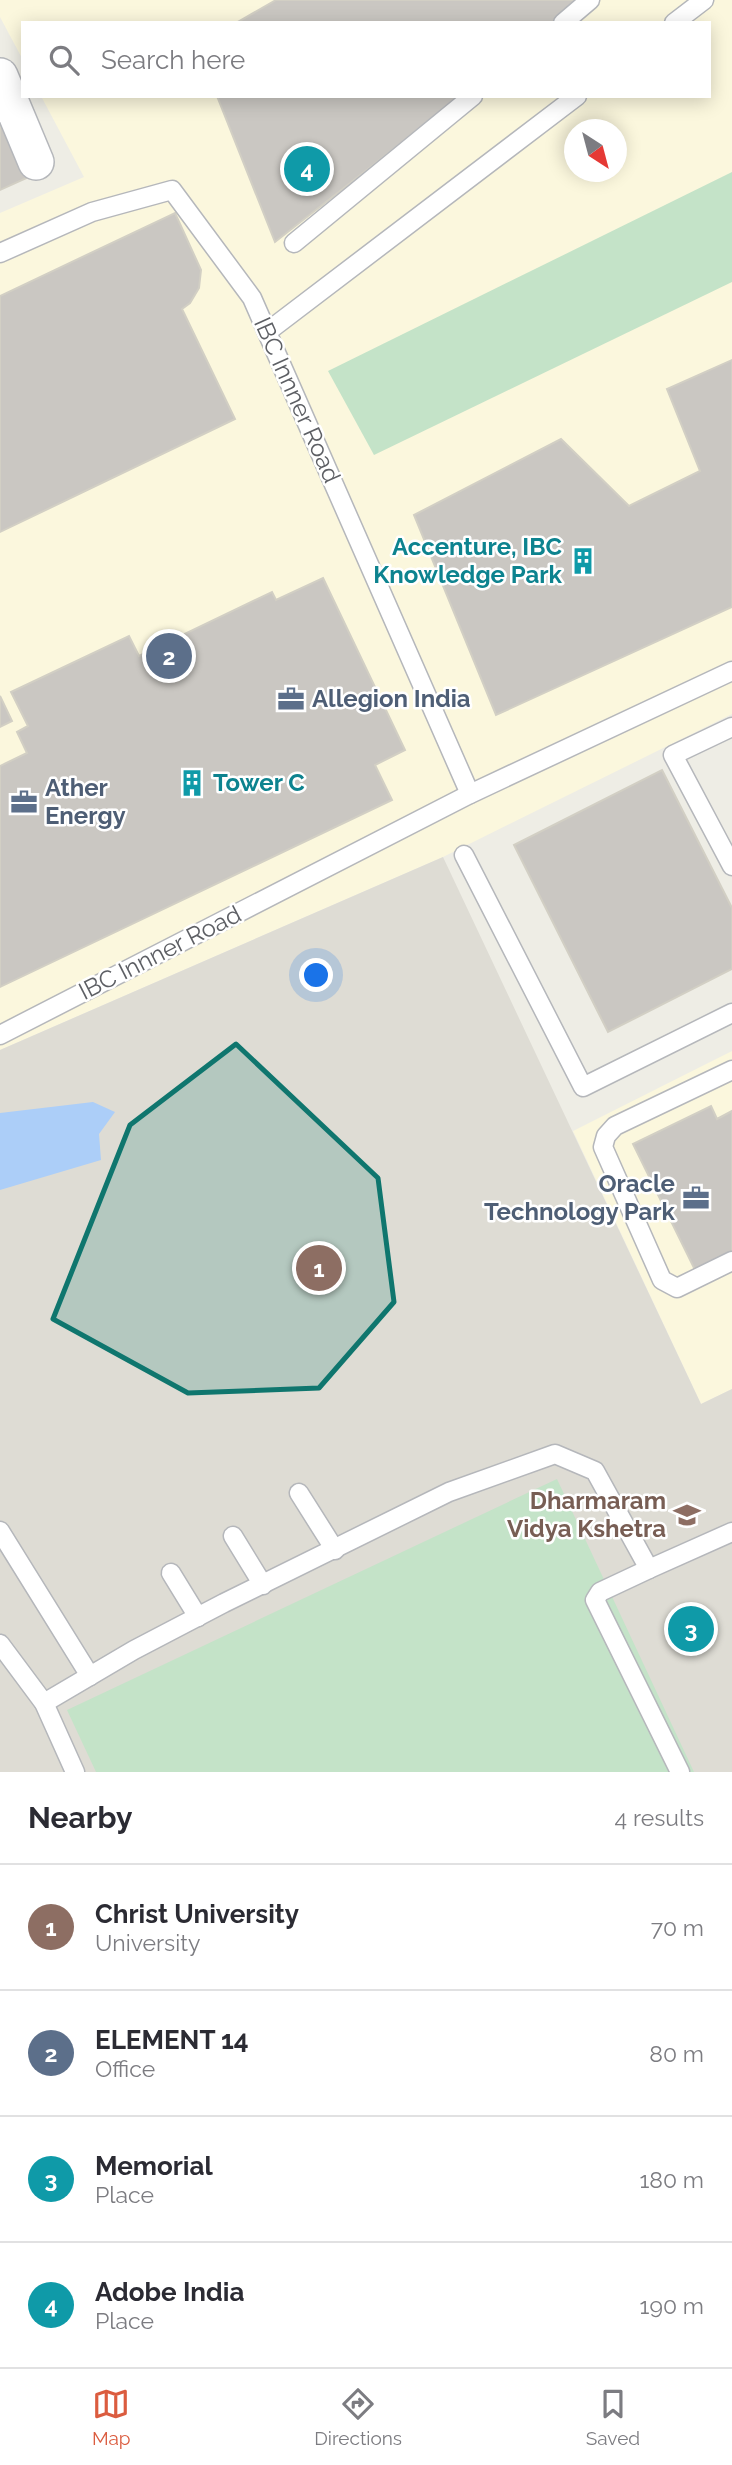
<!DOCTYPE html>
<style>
:root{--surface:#fff;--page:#f7f7f7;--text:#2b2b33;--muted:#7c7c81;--line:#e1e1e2;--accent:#db5c3f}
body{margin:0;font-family:Raleway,sans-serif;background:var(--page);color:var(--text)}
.compass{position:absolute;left:564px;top:119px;width:63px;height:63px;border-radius:50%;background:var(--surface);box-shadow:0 4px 18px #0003;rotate:144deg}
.you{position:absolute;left:317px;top:976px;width:24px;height:24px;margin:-18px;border:5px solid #fff;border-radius:50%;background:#1a73e8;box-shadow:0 0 0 10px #1a73e833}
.badge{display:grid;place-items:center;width:46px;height:46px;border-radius:50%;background:var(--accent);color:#fff;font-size:23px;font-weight:700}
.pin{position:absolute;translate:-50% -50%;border:4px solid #fff;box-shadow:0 2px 7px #0006}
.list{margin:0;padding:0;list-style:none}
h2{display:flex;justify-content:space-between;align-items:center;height:91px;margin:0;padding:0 28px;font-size:30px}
h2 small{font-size:23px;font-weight:400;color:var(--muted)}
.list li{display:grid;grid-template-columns:46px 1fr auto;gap:21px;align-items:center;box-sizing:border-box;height:126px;padding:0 28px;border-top:2px solid var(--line)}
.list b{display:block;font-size:26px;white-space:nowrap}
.list p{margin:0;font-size:23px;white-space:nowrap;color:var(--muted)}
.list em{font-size:23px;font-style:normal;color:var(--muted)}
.icon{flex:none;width:38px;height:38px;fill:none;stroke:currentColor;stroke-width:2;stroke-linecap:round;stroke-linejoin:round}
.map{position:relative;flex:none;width:732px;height:1772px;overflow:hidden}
.search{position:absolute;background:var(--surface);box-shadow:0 4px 18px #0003;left:21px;right:21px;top:21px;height:77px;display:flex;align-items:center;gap:18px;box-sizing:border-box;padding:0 24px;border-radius:0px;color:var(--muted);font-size:26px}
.sheet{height:595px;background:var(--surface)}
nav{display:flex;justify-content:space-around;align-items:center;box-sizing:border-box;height:98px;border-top:2px solid var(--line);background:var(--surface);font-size:19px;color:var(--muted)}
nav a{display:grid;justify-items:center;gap:4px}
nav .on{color:var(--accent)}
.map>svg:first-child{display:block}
</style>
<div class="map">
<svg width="732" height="1772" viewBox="0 0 732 1772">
<rect width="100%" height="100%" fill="#eeede5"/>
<g fill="#fbf7dd" fill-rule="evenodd">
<path d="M0 0H732V714L443 857 0 1050V213L84 177 41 96H709V23H23V60L0 17ZM574 130H616V172H574Z"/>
<path d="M732 1051V1389L701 1404 573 1131Z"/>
</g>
<path fill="#dedcd4" d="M443 857 701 1404 732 1389V1772H0V1050Z"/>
<g fill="#c4e3c8">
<path d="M732 172V282L374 455 328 371Z"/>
<path d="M557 1479 694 1772H96L67 1710Z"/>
</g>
<path fill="#accef8" d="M93 1102 115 1112 99 1134 101 1160 0 1190V1113Z"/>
<g fill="#cac7c2" stroke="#d2cfc4" stroke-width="2">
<path d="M276 0H583L554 23H236Z"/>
<path d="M0 78 42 171 0 190Z"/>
<path d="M217 96H461L275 242Z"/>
<path d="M175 213 201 270 199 288 190 303 182 309 235 419 0 532V296Z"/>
<path d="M732 360V607L496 715 414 515 561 439 629 506 700 471 667 389Z"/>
<path d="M323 578 405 750 375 765 392 800 0 987V766L27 753 17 732 28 726 11 692 129 636 139 656 272 592 276 600Z"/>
<path d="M0 696 12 721 0 727Z"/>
<path d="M662 770 732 908V969L608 1032 514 845Z"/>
<path d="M711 1106 717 1119 732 1111V1252L695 1270 633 1144Z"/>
</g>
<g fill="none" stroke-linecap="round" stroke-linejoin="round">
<defs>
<g id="service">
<path d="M563 23 590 0"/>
<path d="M674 23 704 0"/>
<path d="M294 243 473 96"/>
<path d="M0 253 92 212 172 190 252 298 470 794"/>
<path d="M267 332 577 96"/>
<path d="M732 727 673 755 732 866"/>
<path d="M464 855 583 1087 732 1013"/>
<path d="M0 1035 470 794 732 671"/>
<path d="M732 1070 615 1126 606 1136 603 1147 662 1280 677 1288 732 1261"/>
<path d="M299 1493 335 1550"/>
<path d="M0 1531 90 1676"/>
<path d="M233 1536 263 1585"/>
<path d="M649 1569 600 1592 595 1600 680 1772"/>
<path d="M171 1573 198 1617"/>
<path d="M0 1644 44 1703 75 1772"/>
<path d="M44 1703 134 1650 224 1603 449 1492 555 1454 595 1471 649 1569 732 1532"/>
</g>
<path id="minor" d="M0 76 36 162"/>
</defs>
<use href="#service" stroke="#b5b7bb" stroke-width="21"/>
<use href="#minor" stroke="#b5b7bb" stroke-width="38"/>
<use href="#service" stroke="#fff" stroke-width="18"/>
<use href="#minor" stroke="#fff" stroke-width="35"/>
</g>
<path fill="#0f766e" fill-opacity="0.2" stroke="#0f766e" stroke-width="5" stroke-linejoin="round" d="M236 1044 378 1178 394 1302 319 1388 188 1393 53 1319 130 1125Z"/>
<defs>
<symbol id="building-bare" viewBox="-9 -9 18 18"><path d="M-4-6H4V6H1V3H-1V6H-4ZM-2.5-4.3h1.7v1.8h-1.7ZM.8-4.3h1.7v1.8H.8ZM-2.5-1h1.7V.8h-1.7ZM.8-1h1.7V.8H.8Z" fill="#0f9aa8" stroke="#fff" stroke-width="2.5" paint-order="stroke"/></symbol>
<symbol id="office-bare" viewBox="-9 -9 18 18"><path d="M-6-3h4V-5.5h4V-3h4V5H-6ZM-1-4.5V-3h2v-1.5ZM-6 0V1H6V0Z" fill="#5c6f8a" stroke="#fff" stroke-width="2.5" paint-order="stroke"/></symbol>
<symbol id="university-bare" viewBox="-9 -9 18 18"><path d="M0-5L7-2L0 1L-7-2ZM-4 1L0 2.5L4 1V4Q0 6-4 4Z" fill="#8d6e63" stroke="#fff" stroke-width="2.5" paint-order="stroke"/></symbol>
</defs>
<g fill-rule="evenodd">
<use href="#building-bare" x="564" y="542" width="38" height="38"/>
<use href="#office-bare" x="272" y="680" width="38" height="38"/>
<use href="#building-bare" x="173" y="764" width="38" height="38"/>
<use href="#office-bare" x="5" y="783" width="38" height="38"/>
<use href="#office-bare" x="677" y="1179" width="38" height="38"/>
<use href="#university-bare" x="668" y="1496" width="38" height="38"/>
</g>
<g text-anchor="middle" stroke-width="5" stroke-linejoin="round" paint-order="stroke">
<g font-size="24" fill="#5d5f64" stroke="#fff">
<text transform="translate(297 400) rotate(66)" y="8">IBC Innner Road</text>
<text transform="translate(160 953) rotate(-27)" y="8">IBC Innner Road</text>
</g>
<g font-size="24" font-weight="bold" fill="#0d838f" stroke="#fff" text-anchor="end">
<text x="562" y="555">Accenture, IBC<tspan x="562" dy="28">Knowledge Park</tspan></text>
<text x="213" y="791" text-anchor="start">Tower C</text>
</g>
<g font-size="24" font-weight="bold" fill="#4e5e75" stroke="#fff" text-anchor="start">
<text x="312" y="707">Allegion India</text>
<text x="45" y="796">Ather<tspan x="45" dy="28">Energy</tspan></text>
<text x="675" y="1192" text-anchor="end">Oracle<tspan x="675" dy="28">Technology Park</tspan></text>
</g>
<g font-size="24" font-weight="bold" fill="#785e54" stroke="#fff" text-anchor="end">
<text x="666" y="1509">Dharmaram<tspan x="666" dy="28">Vidya Kshetra</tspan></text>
</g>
</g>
</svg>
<svg class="compass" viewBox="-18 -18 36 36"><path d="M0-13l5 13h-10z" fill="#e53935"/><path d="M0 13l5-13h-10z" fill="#7c7c81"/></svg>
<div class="you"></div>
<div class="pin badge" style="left:319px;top:1268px;background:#8d6e63">1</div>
<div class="pin badge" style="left:169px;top:656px;background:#5c6f8a">2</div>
<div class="pin badge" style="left:691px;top:1629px;background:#0f9aa8">3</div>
<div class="pin badge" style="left:307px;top:169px;background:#0f9aa8">4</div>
<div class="search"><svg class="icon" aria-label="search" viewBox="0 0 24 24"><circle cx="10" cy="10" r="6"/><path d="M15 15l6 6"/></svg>Search here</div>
</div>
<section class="sheet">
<h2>Nearby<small>4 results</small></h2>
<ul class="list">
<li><span class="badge" style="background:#8d6e63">1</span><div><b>Christ University</b><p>University</p></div><em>70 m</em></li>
<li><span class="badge" style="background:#5c6f8a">2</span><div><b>ELEMENT 14</b><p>Office</p></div><em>80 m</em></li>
<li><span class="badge" style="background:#0f9aa8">3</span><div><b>Memorial</b><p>Place</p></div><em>180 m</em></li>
<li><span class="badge" style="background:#0f9aa8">4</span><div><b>Adobe India</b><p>Place</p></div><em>190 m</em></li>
</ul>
</section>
<nav>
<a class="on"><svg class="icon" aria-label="map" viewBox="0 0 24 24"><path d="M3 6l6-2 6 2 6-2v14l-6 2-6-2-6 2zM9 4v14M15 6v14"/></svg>Map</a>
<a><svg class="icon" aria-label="directions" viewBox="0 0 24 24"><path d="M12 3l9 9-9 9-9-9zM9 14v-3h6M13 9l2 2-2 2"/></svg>Directions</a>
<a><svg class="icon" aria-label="saved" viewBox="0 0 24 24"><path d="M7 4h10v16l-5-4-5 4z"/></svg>Saved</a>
</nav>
